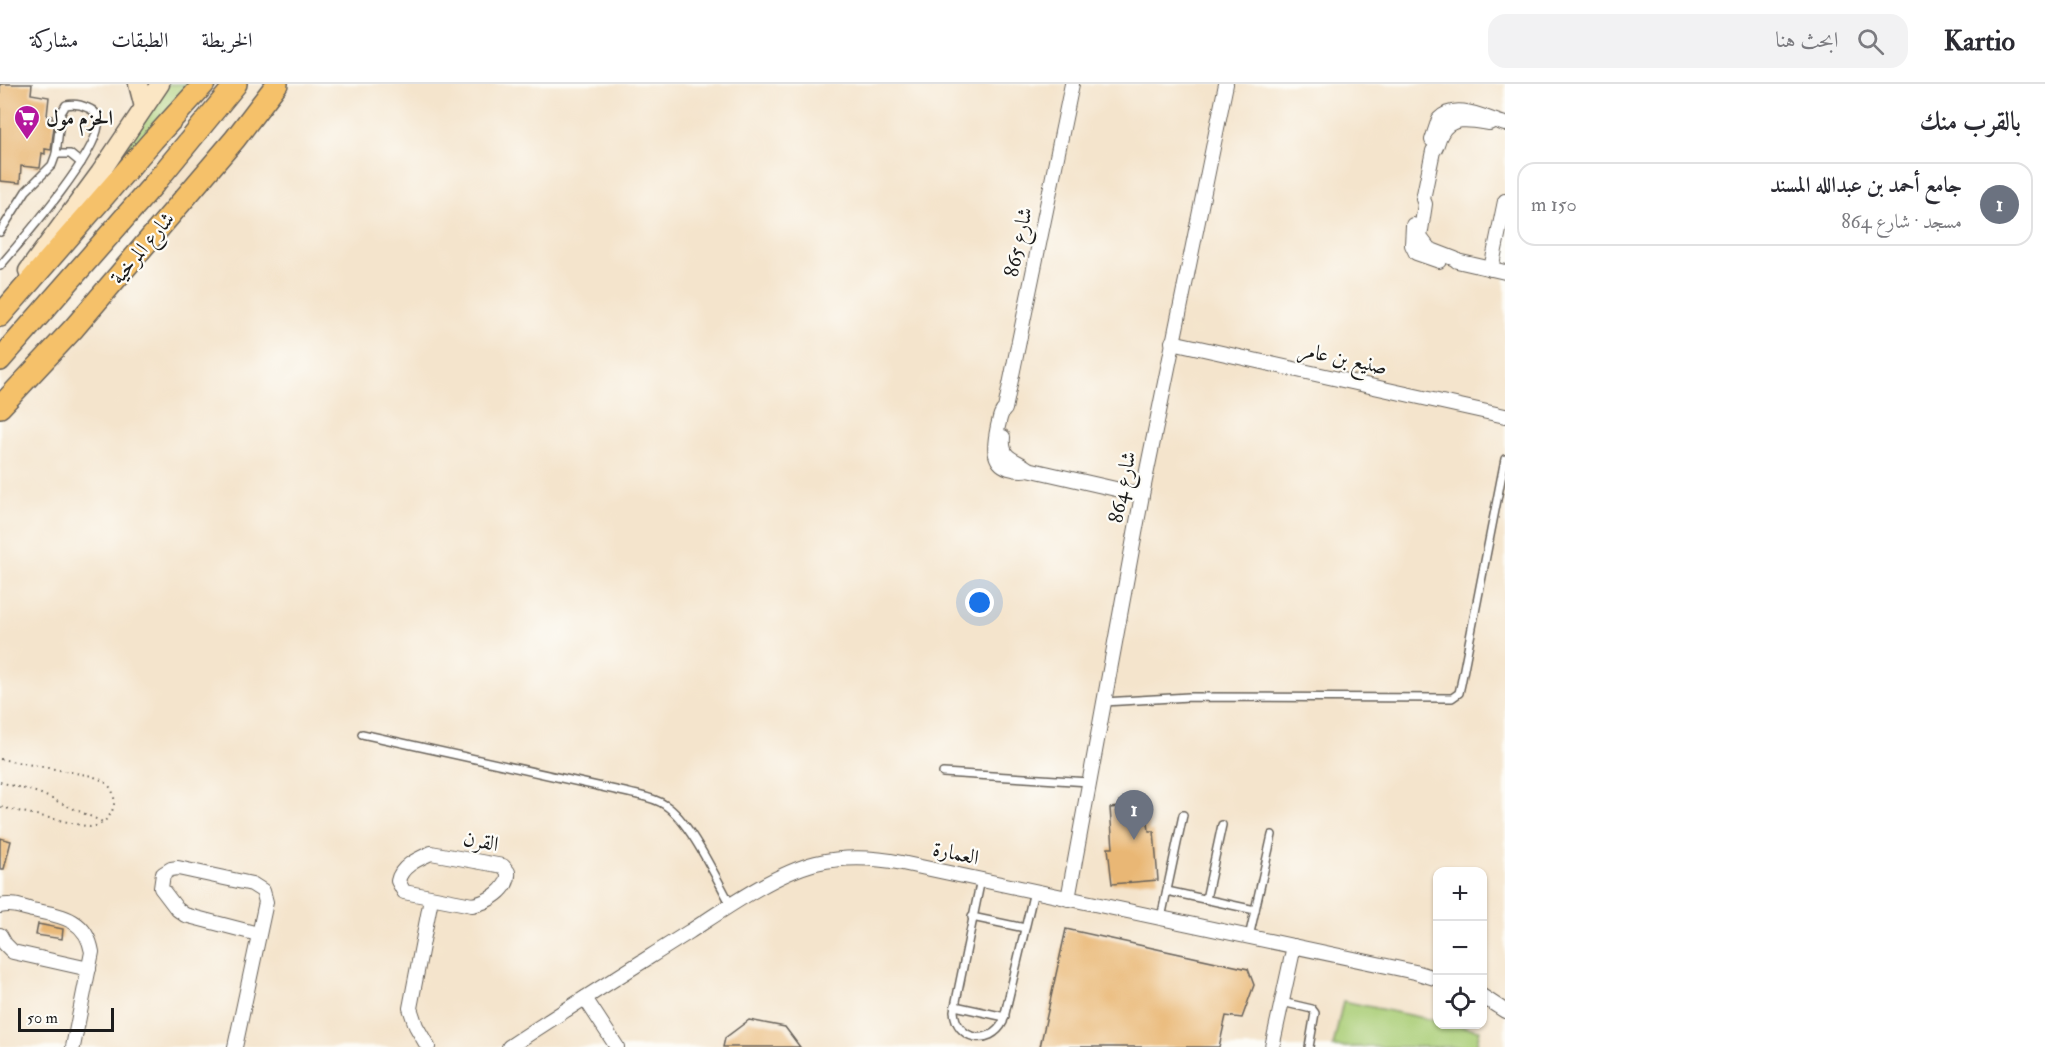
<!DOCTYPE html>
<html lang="ar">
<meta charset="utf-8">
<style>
:root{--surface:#fff;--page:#f2f2f3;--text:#2b2b33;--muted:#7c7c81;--line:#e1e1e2;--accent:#b45309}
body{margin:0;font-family:"IM FELL Double Pica",Amiri,serif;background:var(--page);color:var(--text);direction:rtl}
.controls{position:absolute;right:18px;bottom:18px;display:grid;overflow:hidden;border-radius:12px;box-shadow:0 2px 4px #0004}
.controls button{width:54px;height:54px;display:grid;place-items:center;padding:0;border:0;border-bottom:2px solid var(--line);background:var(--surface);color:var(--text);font:30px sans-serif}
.scale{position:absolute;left:18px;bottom:15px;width:96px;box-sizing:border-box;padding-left:6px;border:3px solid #1c1c1c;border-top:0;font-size:16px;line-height:21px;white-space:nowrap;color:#1c1c1c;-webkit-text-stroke:4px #fdfcf7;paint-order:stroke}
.you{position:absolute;left:980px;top:519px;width:21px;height:21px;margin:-15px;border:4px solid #fff;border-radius:50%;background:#1a73e8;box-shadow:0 0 0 9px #1a73e833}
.badge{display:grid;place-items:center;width:39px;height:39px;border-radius:50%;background:var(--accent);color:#fff;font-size:20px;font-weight:700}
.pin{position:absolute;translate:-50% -50px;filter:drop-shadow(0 2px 3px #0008)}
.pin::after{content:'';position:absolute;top:32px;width:21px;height:18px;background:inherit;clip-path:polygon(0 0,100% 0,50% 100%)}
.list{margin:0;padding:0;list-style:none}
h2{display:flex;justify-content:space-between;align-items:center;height:78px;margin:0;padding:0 24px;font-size:26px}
h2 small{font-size:20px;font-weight:400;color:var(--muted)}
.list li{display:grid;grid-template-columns:39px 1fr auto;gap:18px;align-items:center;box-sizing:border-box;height:84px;margin:0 12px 12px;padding:0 12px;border:2px solid var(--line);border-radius:18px}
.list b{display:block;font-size:22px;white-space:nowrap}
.list p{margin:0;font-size:20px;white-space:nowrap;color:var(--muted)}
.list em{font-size:20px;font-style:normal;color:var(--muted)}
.icon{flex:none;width:33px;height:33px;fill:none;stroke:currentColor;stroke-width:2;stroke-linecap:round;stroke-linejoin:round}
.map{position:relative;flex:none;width:1505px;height:963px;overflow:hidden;direction:ltr}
header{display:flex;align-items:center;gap:36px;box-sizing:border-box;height:84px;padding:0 30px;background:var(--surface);border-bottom:2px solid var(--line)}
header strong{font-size:28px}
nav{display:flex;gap:33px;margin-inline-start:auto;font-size:21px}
.search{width:420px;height:54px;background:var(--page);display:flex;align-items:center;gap:15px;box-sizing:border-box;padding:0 21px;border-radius:18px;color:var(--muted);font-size:22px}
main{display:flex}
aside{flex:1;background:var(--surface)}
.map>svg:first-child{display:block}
</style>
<header>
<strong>Kartio</strong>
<div class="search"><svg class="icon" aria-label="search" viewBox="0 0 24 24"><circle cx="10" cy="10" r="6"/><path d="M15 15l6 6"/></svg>ابحث هنا</div>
<nav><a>الخريطة</a><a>الطبقات</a><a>مشاركة</a></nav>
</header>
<main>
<aside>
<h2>بالقرب منك<small></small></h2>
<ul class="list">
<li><span class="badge" style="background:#6b7280">1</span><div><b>جامع أحمد بن عبدالله المسند</b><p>مسجد · شارع 864</p></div><em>150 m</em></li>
</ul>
</aside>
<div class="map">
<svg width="1505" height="963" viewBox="0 0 1505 963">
<rect width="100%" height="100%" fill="#fdfcf7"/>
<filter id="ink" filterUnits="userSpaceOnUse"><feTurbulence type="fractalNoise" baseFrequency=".0167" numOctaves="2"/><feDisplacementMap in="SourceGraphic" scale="12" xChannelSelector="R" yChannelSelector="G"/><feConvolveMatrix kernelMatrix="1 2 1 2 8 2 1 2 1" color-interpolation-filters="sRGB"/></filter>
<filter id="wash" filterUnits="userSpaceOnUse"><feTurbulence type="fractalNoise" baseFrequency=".008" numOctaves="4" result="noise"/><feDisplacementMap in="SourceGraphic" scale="24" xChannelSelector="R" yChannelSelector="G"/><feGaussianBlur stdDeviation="1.35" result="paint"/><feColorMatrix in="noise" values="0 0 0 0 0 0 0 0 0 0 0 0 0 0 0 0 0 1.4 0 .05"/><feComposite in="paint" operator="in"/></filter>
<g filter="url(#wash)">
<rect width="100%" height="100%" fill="#f4e4cc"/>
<g fill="#aace77" stroke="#63754a" stroke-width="1.5">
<path d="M167 0H196L123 78 117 74Z"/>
<path d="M1343 917 1437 937 1438 940 1454 941 1480 946 1476 963H1333Z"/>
</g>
<g id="blocks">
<g fill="#e9b774">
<path d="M0 0H32L31 10 49 13 47 32H52V35H55L51 66 45 65V70L42 69 40 84 21 82 20 99 0 97Z"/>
<path d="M1133 716 1134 721 1146 720 1149 747H1154L1158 796 1112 800 1108 764H1113L1110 724 1119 723V717Z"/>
<path d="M0 754 11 757 4 785H0Z"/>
<path d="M38 840 63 845 62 855 36 851Z"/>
<path d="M1066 845 1248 885 1254 901 1242 934 1226 932 1219 963H1040Z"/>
<path d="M749 936 785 943 800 963H723L725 954Z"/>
</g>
</g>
</g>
<g filter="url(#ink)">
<use href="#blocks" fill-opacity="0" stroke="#68625a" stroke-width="1.5"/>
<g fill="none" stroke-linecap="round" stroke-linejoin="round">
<defs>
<g id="service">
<path d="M56 70H70L81 79"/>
<path d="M0 148 26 107 52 81 56 70 61 29 66 21C74 19 80 20 88 24 96 27 99 33 98 42 94 74 23 155 0 182"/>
<path d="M1104 618 1189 613 1452 614 1459 609 1461 600 1505 375"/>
<path d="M362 650 629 709C641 712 655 714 665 721 690 737 716 794 731 821"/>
<path d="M943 689 1089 698"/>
<path d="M981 795 954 927C956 956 990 963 1003 938L1034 807"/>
<path d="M1167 807 1255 826"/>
<path d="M1206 815 1222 741"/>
<path d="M972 833 1025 844"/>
<path d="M1161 834 1183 731"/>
<path d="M1249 853 1272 751"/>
<path d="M1282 918 1312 925 1315 929 1309 963"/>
<path d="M955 922 1005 933"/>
</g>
<g id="minor">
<path d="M1493 37 1489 39C1472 36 1450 31 1441 50 1437 56 1438 63 1433 67L1423 115 1425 120 1420 153 1429 165 1455 175 1457 177 1505 188"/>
<path d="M1432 56 1439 35C1456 17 1486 35 1505 40"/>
<path d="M1413 141 1412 161 1416 169 1439 177"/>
<path d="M1491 185 1505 117"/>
<path d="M1172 258 1505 332"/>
<path d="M1003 353C1001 377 1015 374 1028 385L1142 411"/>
<path d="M1028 385C1022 387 1016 386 1009 384 990 378 995 357 998 342 1000 335 1000 329 1005 325L1072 0"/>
<path d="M431 769 503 782 508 788C510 805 487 819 472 821L404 808 398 797C401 782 418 775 431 769Z"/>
<path d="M1068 815 1142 411 1226 0"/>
<path d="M0 822C11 819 22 823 32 826 61 832 86 834 92 868L73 963"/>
<path d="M0 851 5 860 13 868 89 885"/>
<path d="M1482 912 1505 927"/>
<path d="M585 914 617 963"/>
<path d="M235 963 266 818 263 807 252 800 178 784 171 785 163 790 161 804 177 825 185 831 258 850"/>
<path d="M428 963 416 942 410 924 431 815"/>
<path d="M509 963C568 924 629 886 689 848 726 824 774 790 816 779 845 772 873 773 902 779L1415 888 1438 895"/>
<path d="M1272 963 1294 862"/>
</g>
<g id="secondary">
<path d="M138 0 144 23"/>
<path d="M28 187 100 89 160 0"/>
</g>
<g id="trunk">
<path d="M0 232 153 56 204 0"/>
<path d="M0 276 154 100 236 0"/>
<path d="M0 323 74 244 235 55 277 0"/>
</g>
</defs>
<use href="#service" stroke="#68625a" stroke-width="10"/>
<use href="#minor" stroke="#68625a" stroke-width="16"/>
<use href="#secondary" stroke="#68625a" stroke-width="21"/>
<use href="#trunk" stroke="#68625a" stroke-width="24"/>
<g stroke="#68625a" stroke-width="2" stroke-dasharray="1.5 4.5" stroke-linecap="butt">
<path d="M0 675 92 692C99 695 105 697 109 702 122 718 109 742 90 743L0 723"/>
<path d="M0 698 39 709 105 739"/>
</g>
<use href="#service" stroke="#fff" stroke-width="7"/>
<use href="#minor" stroke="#fff" stroke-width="14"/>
<use href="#secondary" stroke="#fbe6c4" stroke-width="18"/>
<use href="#trunk" stroke="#f5c16b" stroke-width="21"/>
</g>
</g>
<defs>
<symbol id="supermarket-pin" viewBox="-11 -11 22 30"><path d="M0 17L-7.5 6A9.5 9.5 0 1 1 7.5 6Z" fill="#b5179e" stroke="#fdfcf7"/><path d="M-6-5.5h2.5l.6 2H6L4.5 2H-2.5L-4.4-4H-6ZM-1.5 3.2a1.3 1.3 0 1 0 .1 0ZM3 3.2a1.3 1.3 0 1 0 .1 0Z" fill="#fff"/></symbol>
</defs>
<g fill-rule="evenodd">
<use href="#supermarket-pin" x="12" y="19" width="30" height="40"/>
</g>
<g text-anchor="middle" stroke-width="4.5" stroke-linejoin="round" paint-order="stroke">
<g font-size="21" font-weight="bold" fill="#1c1c1c" stroke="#fdfcf7" text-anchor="start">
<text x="46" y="41">الحزم مول</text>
</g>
<g font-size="21" fill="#1c1c1c" stroke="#fdfcf7">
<text transform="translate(1018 158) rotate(-78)" y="7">شارع 865</text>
<text transform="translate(142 164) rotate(-50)" y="7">شارع المرخية</text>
<text transform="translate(1343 274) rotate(12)" y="7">صنيع بن عامر</text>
<text transform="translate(1122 403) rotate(-79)" y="7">شارع 864</text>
<text transform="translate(481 757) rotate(11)" y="7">القرن</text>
<text transform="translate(956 769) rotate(12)" y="7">العمارة</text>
</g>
</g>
</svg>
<div class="controls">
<button>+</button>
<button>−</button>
<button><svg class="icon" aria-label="locate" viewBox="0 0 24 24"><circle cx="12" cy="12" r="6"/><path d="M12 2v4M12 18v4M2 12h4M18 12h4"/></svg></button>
</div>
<div class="scale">50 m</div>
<div class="you"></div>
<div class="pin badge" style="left:1134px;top:756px;background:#6b7280">1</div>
</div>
</main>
